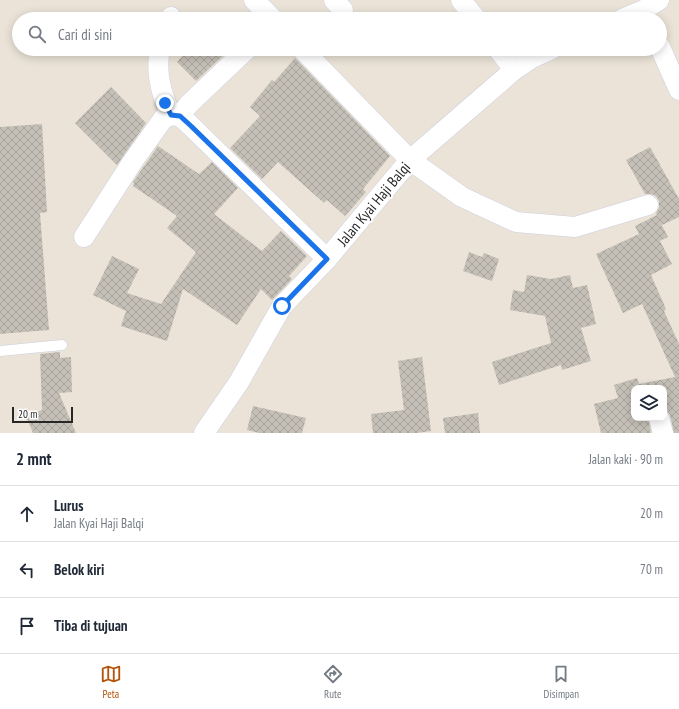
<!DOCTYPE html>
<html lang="id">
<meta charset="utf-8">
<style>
:root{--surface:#fff;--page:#f2f2f3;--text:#1f2937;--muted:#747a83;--line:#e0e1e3;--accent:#b45309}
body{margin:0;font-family:"PT Sans Narrow",sans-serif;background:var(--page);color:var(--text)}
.controls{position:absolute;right:12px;bottom:12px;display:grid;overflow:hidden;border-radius:8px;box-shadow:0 2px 10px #0003}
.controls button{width:36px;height:36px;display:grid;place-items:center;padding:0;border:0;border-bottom:1px solid var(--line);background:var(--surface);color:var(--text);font:20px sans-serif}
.scale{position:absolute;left:12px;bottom:10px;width:61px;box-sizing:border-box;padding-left:4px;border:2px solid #272727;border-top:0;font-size:11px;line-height:14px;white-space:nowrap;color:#272727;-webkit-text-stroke:3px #fff;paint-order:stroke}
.stop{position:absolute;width:12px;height:12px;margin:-9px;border:3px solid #1a73e8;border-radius:50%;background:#fff}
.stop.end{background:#1a73e8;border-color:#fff;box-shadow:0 1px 4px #0008}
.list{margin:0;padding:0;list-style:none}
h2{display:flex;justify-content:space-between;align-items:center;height:52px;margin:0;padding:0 16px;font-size:17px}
h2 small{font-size:13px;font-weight:400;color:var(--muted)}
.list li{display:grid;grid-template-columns:26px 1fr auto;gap:12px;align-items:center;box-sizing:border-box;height:56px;padding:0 16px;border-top:1px solid var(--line)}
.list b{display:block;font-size:15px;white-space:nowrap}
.list p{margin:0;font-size:13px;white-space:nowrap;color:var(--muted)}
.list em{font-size:13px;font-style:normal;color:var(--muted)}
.icon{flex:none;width:22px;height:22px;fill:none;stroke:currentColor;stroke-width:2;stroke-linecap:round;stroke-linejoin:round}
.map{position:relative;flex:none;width:679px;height:433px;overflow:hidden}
.search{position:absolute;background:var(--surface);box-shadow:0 2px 10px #0003;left:12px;right:12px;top:12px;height:44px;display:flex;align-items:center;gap:10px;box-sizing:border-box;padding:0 14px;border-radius:22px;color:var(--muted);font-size:15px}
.sheet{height:220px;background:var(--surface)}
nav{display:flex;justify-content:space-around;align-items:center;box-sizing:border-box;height:56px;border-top:1px solid var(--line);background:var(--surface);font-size:11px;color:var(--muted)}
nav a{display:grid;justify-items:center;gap:2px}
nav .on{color:var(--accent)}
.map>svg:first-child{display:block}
</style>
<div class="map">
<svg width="679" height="433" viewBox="0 0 679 433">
<defs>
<pattern id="building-cross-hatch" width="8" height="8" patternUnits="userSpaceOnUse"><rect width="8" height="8" fill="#c5c0b7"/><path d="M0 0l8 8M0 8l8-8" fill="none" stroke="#a9a59d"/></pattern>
</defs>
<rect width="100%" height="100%" fill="#ebe3d7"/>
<g fill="url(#building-cross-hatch)">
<path d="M189 49H230L196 81 177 62Z"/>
<path d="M295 58 390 156 363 189 366 192 345 216 327 200 324 203 278 162 262 179 230 148 260 116 250 107 272 80 274 82Z"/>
<path d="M111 87 146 123 117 165 75 123Z"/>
<path d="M42 124 47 212 40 213 49 330 0 334V127Z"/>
<path d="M158 146 199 174 212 162 238 188 214 214 262 251 281 231 307 256 289 276 292 279 272 300 261 289 237 325 183 289 167 341 121 326 126 311 93 295 112 256 139 269 127 293 161 304 196 252 167 228 177 216 133 186 134 183 133 182Z"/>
<path d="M650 147 679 199V217L662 225 659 220 668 237 660 241 672 264 651 275 666 309 664 311 679 344V433H674L670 415 667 410 664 408V388H634V418H648L651 433H601L594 404 618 398 614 385 637 378 639 384 675 377 642 304 623 313 596 254 639 234 635 226 657 215 656 213 659 208V201L656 196 651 194H645L626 160Z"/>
<path d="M469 252 482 257 484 253 499 259 492 281 463 271Z"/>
<path d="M527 275 551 279 570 275 573 288 587 285 596 324 581 328 591 361 562 370 561 365 499 385 492 362 551 343 545 316 510 310 513 290 524 292Z"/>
<path d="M60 352V358L71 357 72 392 59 393 76 433H33L26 416 42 410 40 354Z"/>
<path d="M422 357 431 431 417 433H373L371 414 404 410 398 361Z"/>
<path d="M253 406 306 418 302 433H259L247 430Z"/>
<path d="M478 413 480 433H445L443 418Z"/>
</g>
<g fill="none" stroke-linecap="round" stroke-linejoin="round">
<defs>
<path id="lane" d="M0 351 62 345"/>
<g id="street">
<path d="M254 0 273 19"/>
<path d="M334 0 343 10"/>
<path d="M461 0 476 19"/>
<path d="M170 19 171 17"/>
<path d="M622 19 644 10 659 0"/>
<path d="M660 47 679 90"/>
<path d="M160 49C155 72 161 94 171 115"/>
<path d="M247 49 189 104 180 116 191 126 327 259"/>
<path d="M302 49 410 160 462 197 516 222 575 227 648 205"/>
<path d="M498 49 514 70"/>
<path d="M84 237 133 161 163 119 171 115 180 116"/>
<path d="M659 418 663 433"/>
<path d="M204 433 239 382 282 306 327 259 410 160 514 70 532 58 552 49"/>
</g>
</defs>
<use href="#lane" stroke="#cccfe1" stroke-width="11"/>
<use href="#street" stroke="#cccfe1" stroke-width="21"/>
<use href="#lane" stroke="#fff" stroke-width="10"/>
<use href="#street" stroke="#fff" stroke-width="20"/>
</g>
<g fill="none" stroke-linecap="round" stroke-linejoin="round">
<path stroke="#1a73e8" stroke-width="5" d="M165 103 171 115 180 116 191 126 327 259 282 306"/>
</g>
<g text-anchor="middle" stroke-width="4" stroke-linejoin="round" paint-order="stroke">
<g font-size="15" fill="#272727" stroke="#fff">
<text transform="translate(374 204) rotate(-50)" y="5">Jalan Kyai Haji Balqi</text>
</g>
</g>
</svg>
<div class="controls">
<button><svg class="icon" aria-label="layers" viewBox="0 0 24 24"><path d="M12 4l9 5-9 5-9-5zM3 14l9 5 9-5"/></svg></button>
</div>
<div class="scale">20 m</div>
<div class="stop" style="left:282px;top:306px"></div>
<div class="stop end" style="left:165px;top:103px"></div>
<div class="search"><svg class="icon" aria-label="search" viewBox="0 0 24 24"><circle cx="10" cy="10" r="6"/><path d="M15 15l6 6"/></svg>Cari di sini</div>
</div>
<section class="sheet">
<h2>2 mnt<small>Jalan kaki · 90 m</small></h2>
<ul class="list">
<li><svg class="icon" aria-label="ahead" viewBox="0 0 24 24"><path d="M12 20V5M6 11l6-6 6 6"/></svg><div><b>Lurus</b><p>Jalan Kyai Haji Balqi</p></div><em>20 m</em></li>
<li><svg class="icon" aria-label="left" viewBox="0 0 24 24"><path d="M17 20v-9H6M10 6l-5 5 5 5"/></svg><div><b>Belok kiri</b></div><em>70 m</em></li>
<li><svg class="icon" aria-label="arrive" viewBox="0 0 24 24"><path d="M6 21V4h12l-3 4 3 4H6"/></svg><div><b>Tiba di tujuan</b></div></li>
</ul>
</section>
<nav>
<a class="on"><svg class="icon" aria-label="map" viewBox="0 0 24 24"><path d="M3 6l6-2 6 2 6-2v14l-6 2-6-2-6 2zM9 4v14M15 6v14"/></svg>Peta</a>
<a><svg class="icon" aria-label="directions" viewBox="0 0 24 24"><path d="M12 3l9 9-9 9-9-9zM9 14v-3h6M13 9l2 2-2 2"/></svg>Rute</a>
<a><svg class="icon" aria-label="saved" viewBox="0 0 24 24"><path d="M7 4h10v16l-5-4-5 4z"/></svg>Disimpan</a>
</nav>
